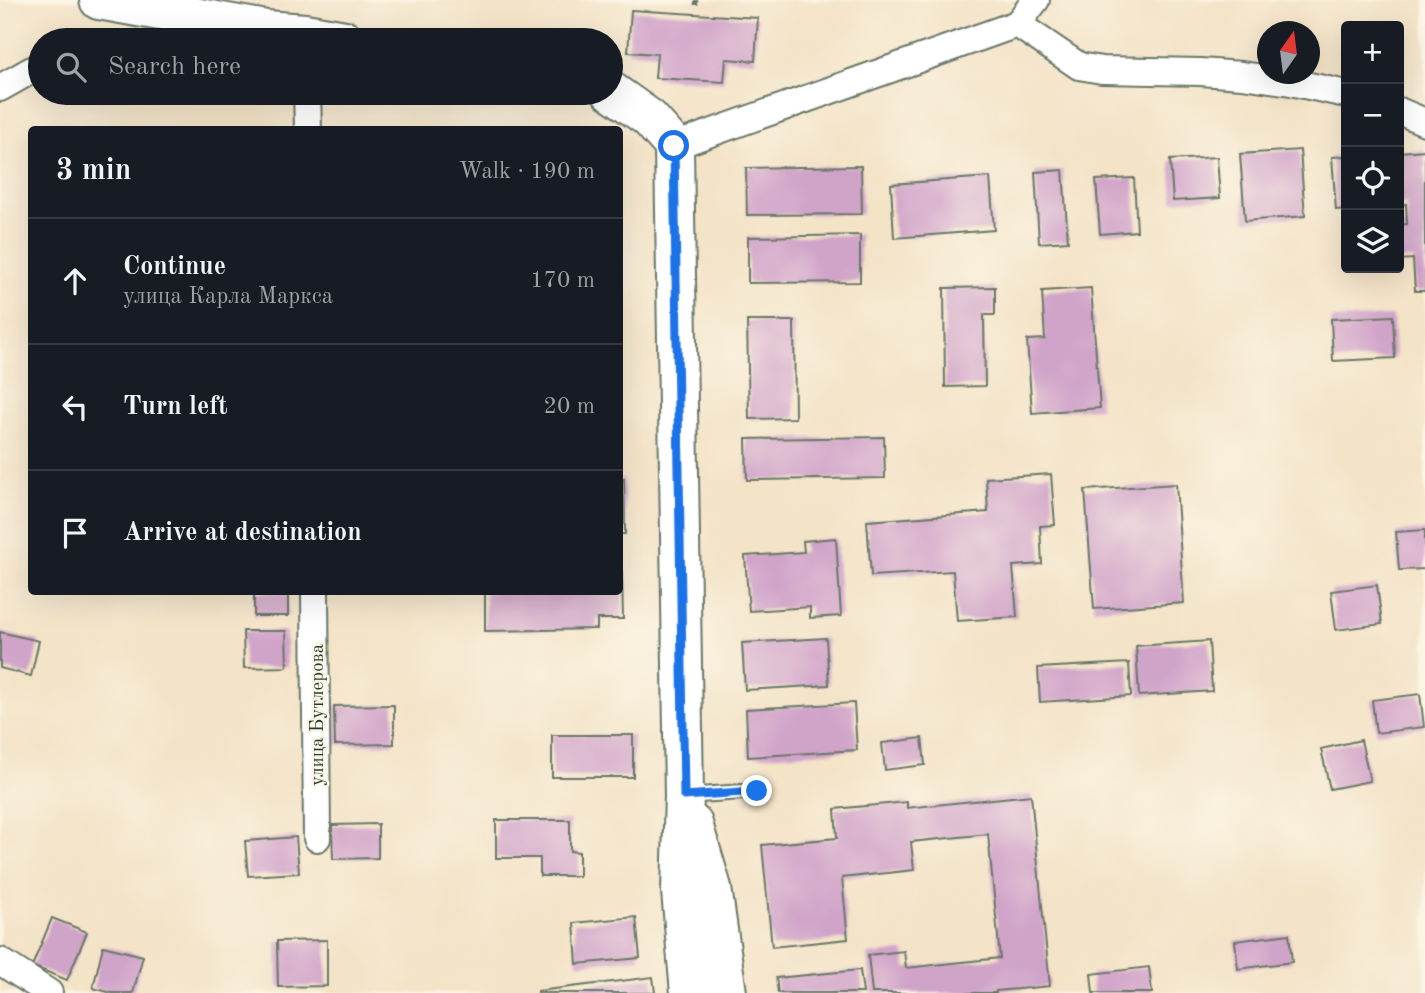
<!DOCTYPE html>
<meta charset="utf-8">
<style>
:root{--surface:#171b24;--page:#242831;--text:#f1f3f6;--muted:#9ea1a6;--line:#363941}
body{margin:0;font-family:"Old Standard TT",serif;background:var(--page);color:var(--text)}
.controls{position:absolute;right:21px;top:21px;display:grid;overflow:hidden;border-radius:7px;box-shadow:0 7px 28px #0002}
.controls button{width:63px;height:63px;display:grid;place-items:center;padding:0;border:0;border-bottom:2px solid var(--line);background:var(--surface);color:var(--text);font:35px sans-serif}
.compass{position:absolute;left:1257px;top:21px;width:63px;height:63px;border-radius:50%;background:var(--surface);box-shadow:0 7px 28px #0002;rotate:14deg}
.stop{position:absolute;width:21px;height:21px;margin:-16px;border:5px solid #1a73e8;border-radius:50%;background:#fff}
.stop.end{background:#1a73e8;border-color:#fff;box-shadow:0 2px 7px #0008}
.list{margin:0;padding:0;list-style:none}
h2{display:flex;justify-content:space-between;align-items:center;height:91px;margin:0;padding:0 28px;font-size:30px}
h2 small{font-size:23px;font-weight:400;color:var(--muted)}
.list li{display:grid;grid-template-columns:46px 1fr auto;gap:21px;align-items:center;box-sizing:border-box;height:126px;padding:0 28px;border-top:2px solid var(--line)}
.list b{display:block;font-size:26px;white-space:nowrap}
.list p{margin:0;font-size:23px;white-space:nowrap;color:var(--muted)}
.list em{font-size:23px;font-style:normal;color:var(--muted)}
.icon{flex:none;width:38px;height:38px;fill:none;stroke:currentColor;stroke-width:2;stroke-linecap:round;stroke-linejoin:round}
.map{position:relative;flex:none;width:1425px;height:993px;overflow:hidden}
.search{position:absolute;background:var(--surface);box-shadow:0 7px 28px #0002;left:28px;top:28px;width:595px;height:77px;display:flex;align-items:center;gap:18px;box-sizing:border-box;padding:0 24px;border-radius:38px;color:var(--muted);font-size:26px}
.panel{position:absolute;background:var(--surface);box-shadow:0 7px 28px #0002;left:28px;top:126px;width:595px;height:469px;border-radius:7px}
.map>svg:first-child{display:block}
</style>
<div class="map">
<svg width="1425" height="993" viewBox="0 0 1425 993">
<rect width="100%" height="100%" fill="#fcf5e5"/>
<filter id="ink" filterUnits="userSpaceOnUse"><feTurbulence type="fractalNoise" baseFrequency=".0143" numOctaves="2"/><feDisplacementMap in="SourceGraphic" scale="14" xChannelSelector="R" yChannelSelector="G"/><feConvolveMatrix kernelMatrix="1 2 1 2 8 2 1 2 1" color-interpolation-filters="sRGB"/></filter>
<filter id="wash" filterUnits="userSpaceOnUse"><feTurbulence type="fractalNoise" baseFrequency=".00686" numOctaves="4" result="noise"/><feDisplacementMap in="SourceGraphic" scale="28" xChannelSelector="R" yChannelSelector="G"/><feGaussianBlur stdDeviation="1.57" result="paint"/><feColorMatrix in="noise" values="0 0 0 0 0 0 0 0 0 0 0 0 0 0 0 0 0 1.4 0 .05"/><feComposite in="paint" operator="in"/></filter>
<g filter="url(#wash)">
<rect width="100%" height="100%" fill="#f3e3c7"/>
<g id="blocks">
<g fill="#d0a3c9">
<path d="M631 10 758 18 755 61 726 59 724 82 655 78 657 54 628 52Z"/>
<path d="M1300 150 1305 216 1245 221 1240 154Z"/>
<path d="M1425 150V291H1415L1413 259 1399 260V225L1407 224 1406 204 1399 205V152Z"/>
<path d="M1346 156V209L1336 210 1332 157Z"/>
<path d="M1217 157 1220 198 1173 201 1170 160Z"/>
<path d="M861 166 862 214 747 215 746 168Z"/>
<path d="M1063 170 1068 241 1039 243 1035 172Z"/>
<path d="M990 177 994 230 894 238 891 184Z"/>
<path d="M1134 178 1137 231 1100 234 1096 180Z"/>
<path d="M860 235V282L748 283V237Z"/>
<path d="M995 287V315H984L985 386 945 387 944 288Z"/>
<path d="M1091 288 1100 408 1032 413 1027 340 1045 339 1042 291Z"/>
<path d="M1393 316 1395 358 1333 361 1331 319Z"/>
<path d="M747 321H794L795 418 749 419Z"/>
<path d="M884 437 885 478 747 480 746 439Z"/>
<path d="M1051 474 1055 525 1040 526 1042 564 1013 566 1017 617 957 621 953 571 871 576 867 521 988 512 986 478Z"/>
<path d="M620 479H624L625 534H620Z"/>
<path d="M1176 484 1184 603 1094 609 1085 490Z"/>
<path d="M1425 530V569L1399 570 1396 532Z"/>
<path d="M836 538 841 616 810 618V607L749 611 745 556 804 552 803 541Z"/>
<path d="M620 572H622L623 619H597V629L485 631V592H620Z"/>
<path d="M1377 585 1382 624 1336 630 1331 591Z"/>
<rect x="254" y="592" width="34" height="24"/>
<path d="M243 631H286L287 667 244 668Z"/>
<path d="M0 632 39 641 31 676 0 668Z"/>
<path d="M826 638 829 685 745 690 742 643Z"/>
<path d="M1209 641 1212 691 1139 696 1136 646Z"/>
<path d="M1129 663 1131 696 1040 702 1038 668Z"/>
<path d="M1420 694 1424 727 1376 733 1372 700Z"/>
<path d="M854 703 857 750 748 757 746 709Z"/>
<path d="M394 705V744L335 745 334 706Z"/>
<rect x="552" y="735" width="81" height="42"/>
<path d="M922 738 925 765 885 770 882 743Z"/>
<path d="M1361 740 1370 781 1330 789 1321 749Z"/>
<path d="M1031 795 1050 986 996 991V993H872L868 955 904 951 906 968 1000 958 988 834 911 842 914 870 842 878 848 939 772 947 762 845 837 838 835 809 907 802V808Z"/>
<path d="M496 820H570V851L579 852V876H540V858H496Z"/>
<path d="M378 824V858L333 859 332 825Z"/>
<path d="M296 837 299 873 248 876 245 841Z"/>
<path d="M636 917 640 958 577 964 574 923Z"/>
<path d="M52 918 87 932 67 980 32 966Z"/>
<path d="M1289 934 1292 962 1238 969 1235 941Z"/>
<path d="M327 940V986L278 987 277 941Z"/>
<path d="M103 946 143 956 133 993H112L93 988Z"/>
<path d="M1149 967 1152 993H1093L1091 974Z"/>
<path d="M860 970 863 993H778L776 978Z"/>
<path d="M653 977 655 993H538V991Z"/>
</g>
</g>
</g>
<g filter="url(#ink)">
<use href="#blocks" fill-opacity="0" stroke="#697767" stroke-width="2"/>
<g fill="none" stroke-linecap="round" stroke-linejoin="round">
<defs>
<path id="service" d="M685 796 757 791"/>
<g id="minor">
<path d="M1017 24 1036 0"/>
<path d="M0 88 37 67H40"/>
<path d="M307 93 308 130"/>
<path d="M1399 111 1425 122"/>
<path d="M674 146 1017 24 1079 66 1102 70 1200 72 1242 75 1291 82 1346 94"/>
<path d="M315 592 317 838"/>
<path d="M0 961 49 993"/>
</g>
<g id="secondary">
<path d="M99 0 266 30 305 33 345 40"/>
<path d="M611 91 649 118 674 146 684 796 681 891 690 993"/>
<path d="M693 824 712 888 727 993"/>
</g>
</defs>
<use href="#service" stroke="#697767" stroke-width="18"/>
<use href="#minor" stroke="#697767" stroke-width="30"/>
<use href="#secondary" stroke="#697767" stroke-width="42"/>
<path stroke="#697767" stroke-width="4.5" stroke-dasharray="5 5" stroke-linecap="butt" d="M696 0V5"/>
<use href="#service" stroke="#fff" stroke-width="14"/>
<use href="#minor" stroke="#fff" stroke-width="26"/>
<use href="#secondary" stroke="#fff" stroke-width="38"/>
</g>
</g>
<g fill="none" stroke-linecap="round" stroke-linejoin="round" filter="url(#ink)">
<path stroke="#1a73e8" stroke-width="9" d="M674 146 684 796 757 791"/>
</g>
<g text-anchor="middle" stroke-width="5" stroke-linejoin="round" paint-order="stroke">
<g font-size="19" fill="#1f3d34" stroke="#fcf5e5">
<text transform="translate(316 715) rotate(-90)" y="7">улица Бутлерова</text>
</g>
</g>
</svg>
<div class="controls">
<button>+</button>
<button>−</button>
<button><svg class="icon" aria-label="locate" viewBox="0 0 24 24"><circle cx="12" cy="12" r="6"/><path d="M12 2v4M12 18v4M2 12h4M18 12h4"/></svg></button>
<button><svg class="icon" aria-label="layers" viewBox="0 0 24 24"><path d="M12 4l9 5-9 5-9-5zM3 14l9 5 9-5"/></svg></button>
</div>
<svg class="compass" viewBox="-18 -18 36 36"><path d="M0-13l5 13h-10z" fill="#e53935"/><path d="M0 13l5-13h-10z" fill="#9ea1a6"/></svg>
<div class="stop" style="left:674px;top:146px"></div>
<div class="stop end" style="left:757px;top:791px"></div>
<div class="search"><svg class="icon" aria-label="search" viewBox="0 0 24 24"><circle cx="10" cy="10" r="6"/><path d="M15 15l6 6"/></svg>Search here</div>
<section class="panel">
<h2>3 min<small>Walk · 190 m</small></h2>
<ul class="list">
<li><svg class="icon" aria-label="ahead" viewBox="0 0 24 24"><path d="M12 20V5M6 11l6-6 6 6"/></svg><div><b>Continue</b><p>улица Карла Маркса</p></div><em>170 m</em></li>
<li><svg class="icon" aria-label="left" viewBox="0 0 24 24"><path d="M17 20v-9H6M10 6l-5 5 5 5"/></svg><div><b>Turn left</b></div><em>20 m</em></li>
<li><svg class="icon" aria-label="arrive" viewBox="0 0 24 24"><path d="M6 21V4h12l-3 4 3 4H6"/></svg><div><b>Arrive at destination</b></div></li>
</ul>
</section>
</div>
